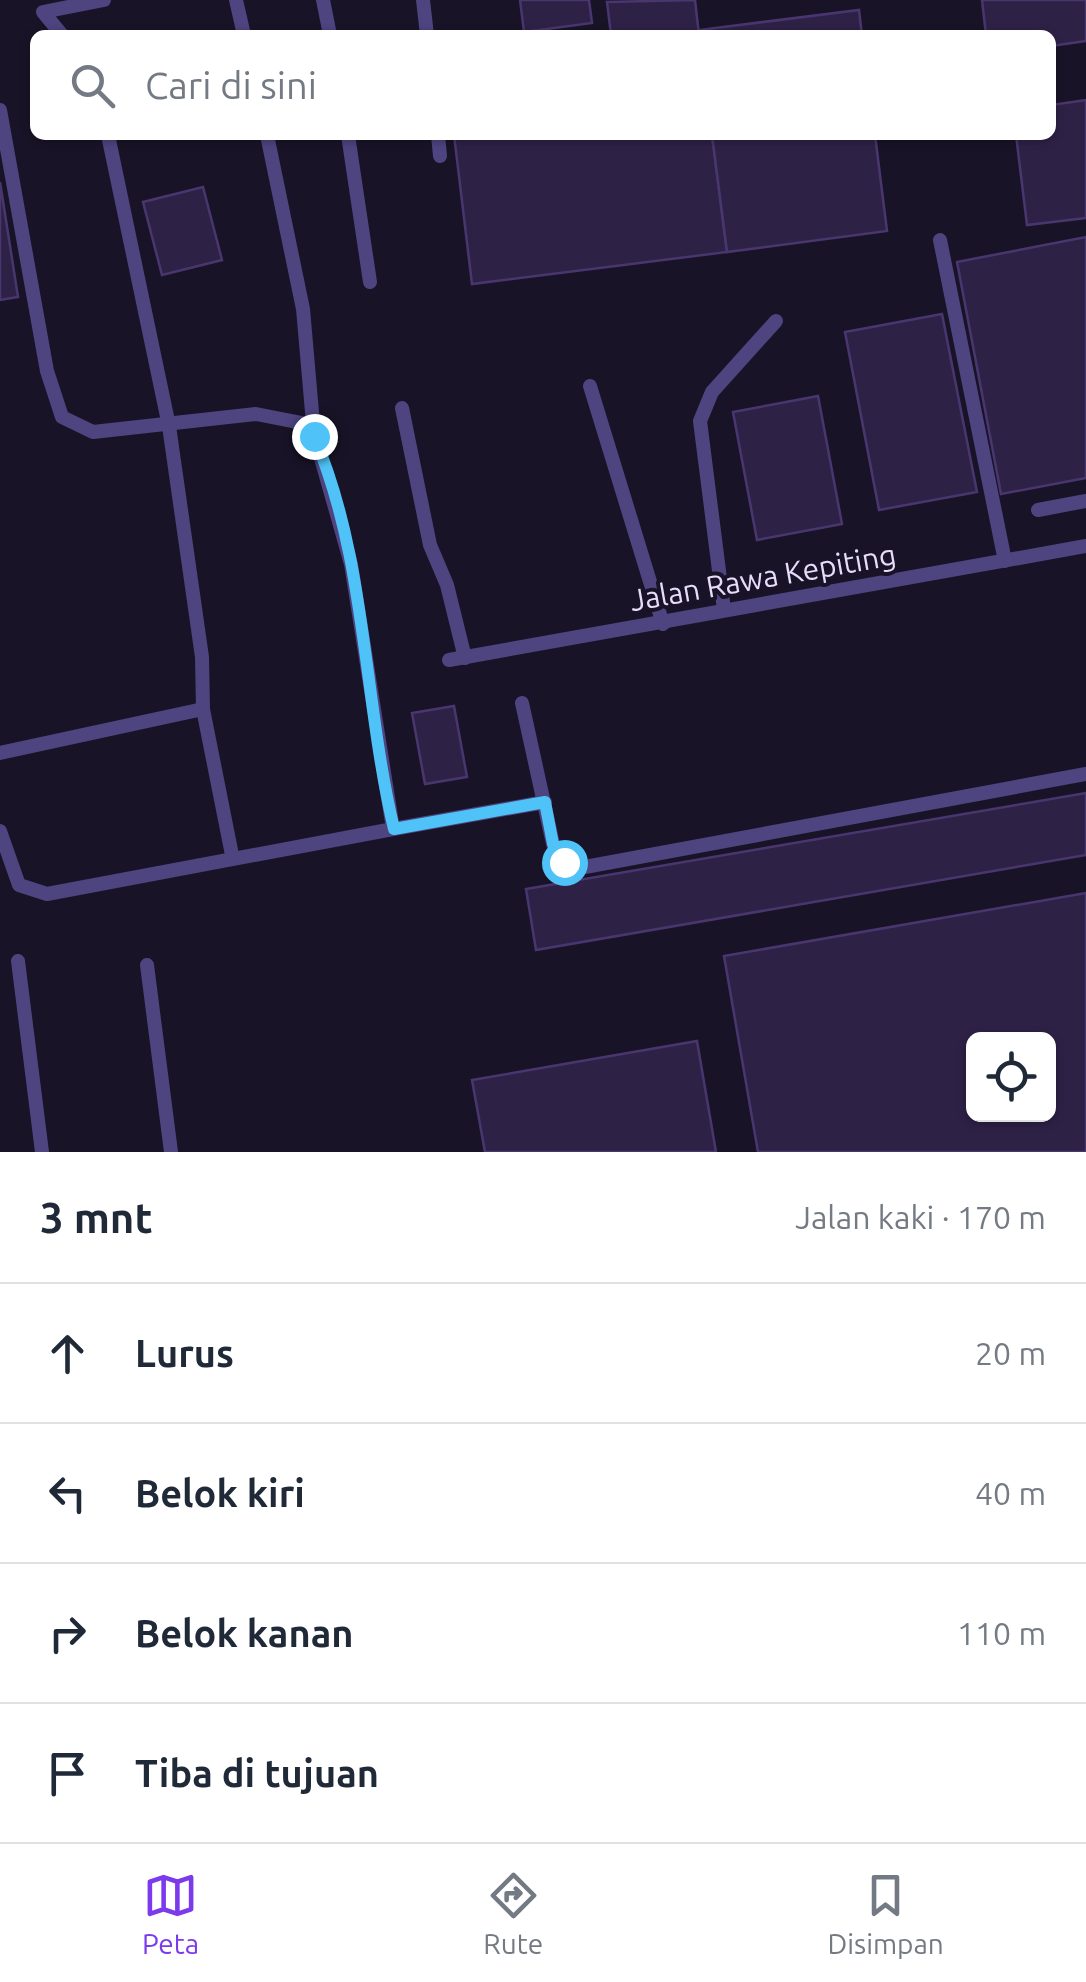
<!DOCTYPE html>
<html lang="id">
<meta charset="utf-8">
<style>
:root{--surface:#fff;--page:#f6f6f7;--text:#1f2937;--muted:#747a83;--line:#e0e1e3;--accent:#7c3aed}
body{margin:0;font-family:Ubuntu,sans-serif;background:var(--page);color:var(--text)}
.controls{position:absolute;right:30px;bottom:30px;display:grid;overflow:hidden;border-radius:15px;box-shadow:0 2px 8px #0004}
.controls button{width:90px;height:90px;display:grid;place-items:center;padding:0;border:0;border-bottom:2px solid var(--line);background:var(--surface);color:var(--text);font:50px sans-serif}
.stop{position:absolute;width:30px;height:30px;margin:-22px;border:8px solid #4fc3f7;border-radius:50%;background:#fff}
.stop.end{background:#4fc3f7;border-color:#fff;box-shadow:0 2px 10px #0008}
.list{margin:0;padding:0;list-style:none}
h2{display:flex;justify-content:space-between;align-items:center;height:130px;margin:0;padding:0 40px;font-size:42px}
h2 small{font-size:32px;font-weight:400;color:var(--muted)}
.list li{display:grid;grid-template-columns:65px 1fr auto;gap:30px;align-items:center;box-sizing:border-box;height:140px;padding:0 40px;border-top:2px solid var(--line)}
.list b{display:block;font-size:38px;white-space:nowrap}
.list em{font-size:32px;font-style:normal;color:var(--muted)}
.icon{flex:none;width:55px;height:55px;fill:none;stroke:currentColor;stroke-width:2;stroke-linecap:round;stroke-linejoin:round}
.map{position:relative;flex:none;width:1086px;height:1152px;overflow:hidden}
.search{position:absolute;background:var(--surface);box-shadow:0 2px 8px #0004;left:30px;right:30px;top:30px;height:110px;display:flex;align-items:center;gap:25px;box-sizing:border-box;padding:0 35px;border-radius:15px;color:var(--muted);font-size:38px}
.sheet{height:690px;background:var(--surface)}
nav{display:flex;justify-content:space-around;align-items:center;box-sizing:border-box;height:140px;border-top:2px solid var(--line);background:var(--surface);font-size:28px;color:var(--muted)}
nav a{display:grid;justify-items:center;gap:5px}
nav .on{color:var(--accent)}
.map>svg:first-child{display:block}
</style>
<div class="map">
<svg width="1086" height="1152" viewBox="0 0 1086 1152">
<rect width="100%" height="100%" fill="#191327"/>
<g fill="#2e2146" stroke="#49366f" stroke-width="2.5" fill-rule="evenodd">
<path d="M520 0H589L592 23 524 32Z"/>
<path d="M695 0 699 35H611L607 2Z"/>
<path d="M982 0H1086V41L1051 46V35H986Z"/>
<path d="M859 10 862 35H699V30Z"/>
<path d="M1086 100V218L1027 225 1016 135H1051V105Z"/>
<path d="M454 135H712L727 252 472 284Z"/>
<path d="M712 135H875L887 231 727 252Z"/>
<path d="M0 182 18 297 0 300Z"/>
<path d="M203 187 222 260 162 275 143 202Z"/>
<path d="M1086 237V478L1001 494 957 262Z"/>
<path d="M942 314 977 492 879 510 845 332Z"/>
<path d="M818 396 842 524 757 540 733 412Z"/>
<path d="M454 706 467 777 425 784 412 713Z"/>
<path d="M1086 793V855L536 950 526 889Z"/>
<path d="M1086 893V1152H758L724 956ZM974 1040H1048V1114H974Z"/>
<path d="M697 1041 716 1152H485L472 1080Z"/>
</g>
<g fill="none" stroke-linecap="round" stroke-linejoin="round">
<g stroke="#4e4480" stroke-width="14">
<path d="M236 0 244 35"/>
<path d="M323 0 330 35"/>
<path d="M423 0 427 35"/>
<path d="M62 35 43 12 104 0"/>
<path d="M0 110 47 371 62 417 93 432 256 414 307 424 315 437 351 564 393 829 47 894 19 885 0 831"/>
<path d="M267 135 303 309 314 435"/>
<path d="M348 135 370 282"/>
<path d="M438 135 440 156"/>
<path d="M940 240 1005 561"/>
<path d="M590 386 663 624"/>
<path d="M402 408 430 545 447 585 465 658"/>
<path d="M1038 510 1086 501"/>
<path d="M724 610 700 421 712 392 776 321"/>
<path d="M449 660 1086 546"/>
<path d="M522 703 553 844 564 862 585 867 1086 774"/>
<path d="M203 709 232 855"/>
<path d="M0 753 203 709 202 657 169 426 108 135"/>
<path d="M393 829 545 802"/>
<path d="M18 961 42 1152"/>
<path d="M147 965 171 1152"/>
</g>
</g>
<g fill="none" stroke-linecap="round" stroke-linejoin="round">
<path stroke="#4fc3f7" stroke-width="12" d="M314 436C367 560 363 699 394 829L545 802 553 844 564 862"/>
</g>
<g text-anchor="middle" stroke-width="8" stroke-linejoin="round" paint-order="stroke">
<g font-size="30" fill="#e5ddfb" stroke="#191327">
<text transform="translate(763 578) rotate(-10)" y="10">Jalan Rawa Kepiting</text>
</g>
</g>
</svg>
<div class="controls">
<button><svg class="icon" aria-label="locate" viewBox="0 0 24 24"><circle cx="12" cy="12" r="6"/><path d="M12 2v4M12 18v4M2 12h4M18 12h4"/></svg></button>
</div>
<div class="stop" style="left:564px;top:862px"></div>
<div class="stop end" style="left:314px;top:436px"></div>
<div class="search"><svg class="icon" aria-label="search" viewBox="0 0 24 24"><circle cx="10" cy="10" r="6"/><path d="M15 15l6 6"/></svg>Cari di sini</div>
</div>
<section class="sheet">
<h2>3 mnt<small>Jalan kaki · 170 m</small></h2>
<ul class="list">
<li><svg class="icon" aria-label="ahead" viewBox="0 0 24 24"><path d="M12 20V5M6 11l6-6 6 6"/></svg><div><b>Lurus</b></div><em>20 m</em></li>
<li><svg class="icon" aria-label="left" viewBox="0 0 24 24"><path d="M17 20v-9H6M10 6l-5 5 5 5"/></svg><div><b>Belok kiri</b></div><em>40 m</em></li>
<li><svg class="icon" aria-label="right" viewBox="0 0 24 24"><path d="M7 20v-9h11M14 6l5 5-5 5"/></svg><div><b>Belok kanan</b></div><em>110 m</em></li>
<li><svg class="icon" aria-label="arrive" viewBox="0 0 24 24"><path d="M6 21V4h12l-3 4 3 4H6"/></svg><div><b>Tiba di tujuan</b></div></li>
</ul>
</section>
<nav>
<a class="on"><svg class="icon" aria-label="map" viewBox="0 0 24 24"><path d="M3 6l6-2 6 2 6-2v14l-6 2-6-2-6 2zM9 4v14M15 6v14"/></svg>Peta</a>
<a><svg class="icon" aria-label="directions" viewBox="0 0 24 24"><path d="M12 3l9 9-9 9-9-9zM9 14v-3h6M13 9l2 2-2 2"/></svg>Rute</a>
<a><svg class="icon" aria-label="saved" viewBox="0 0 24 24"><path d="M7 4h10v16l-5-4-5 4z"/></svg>Disimpan</a>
</nav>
